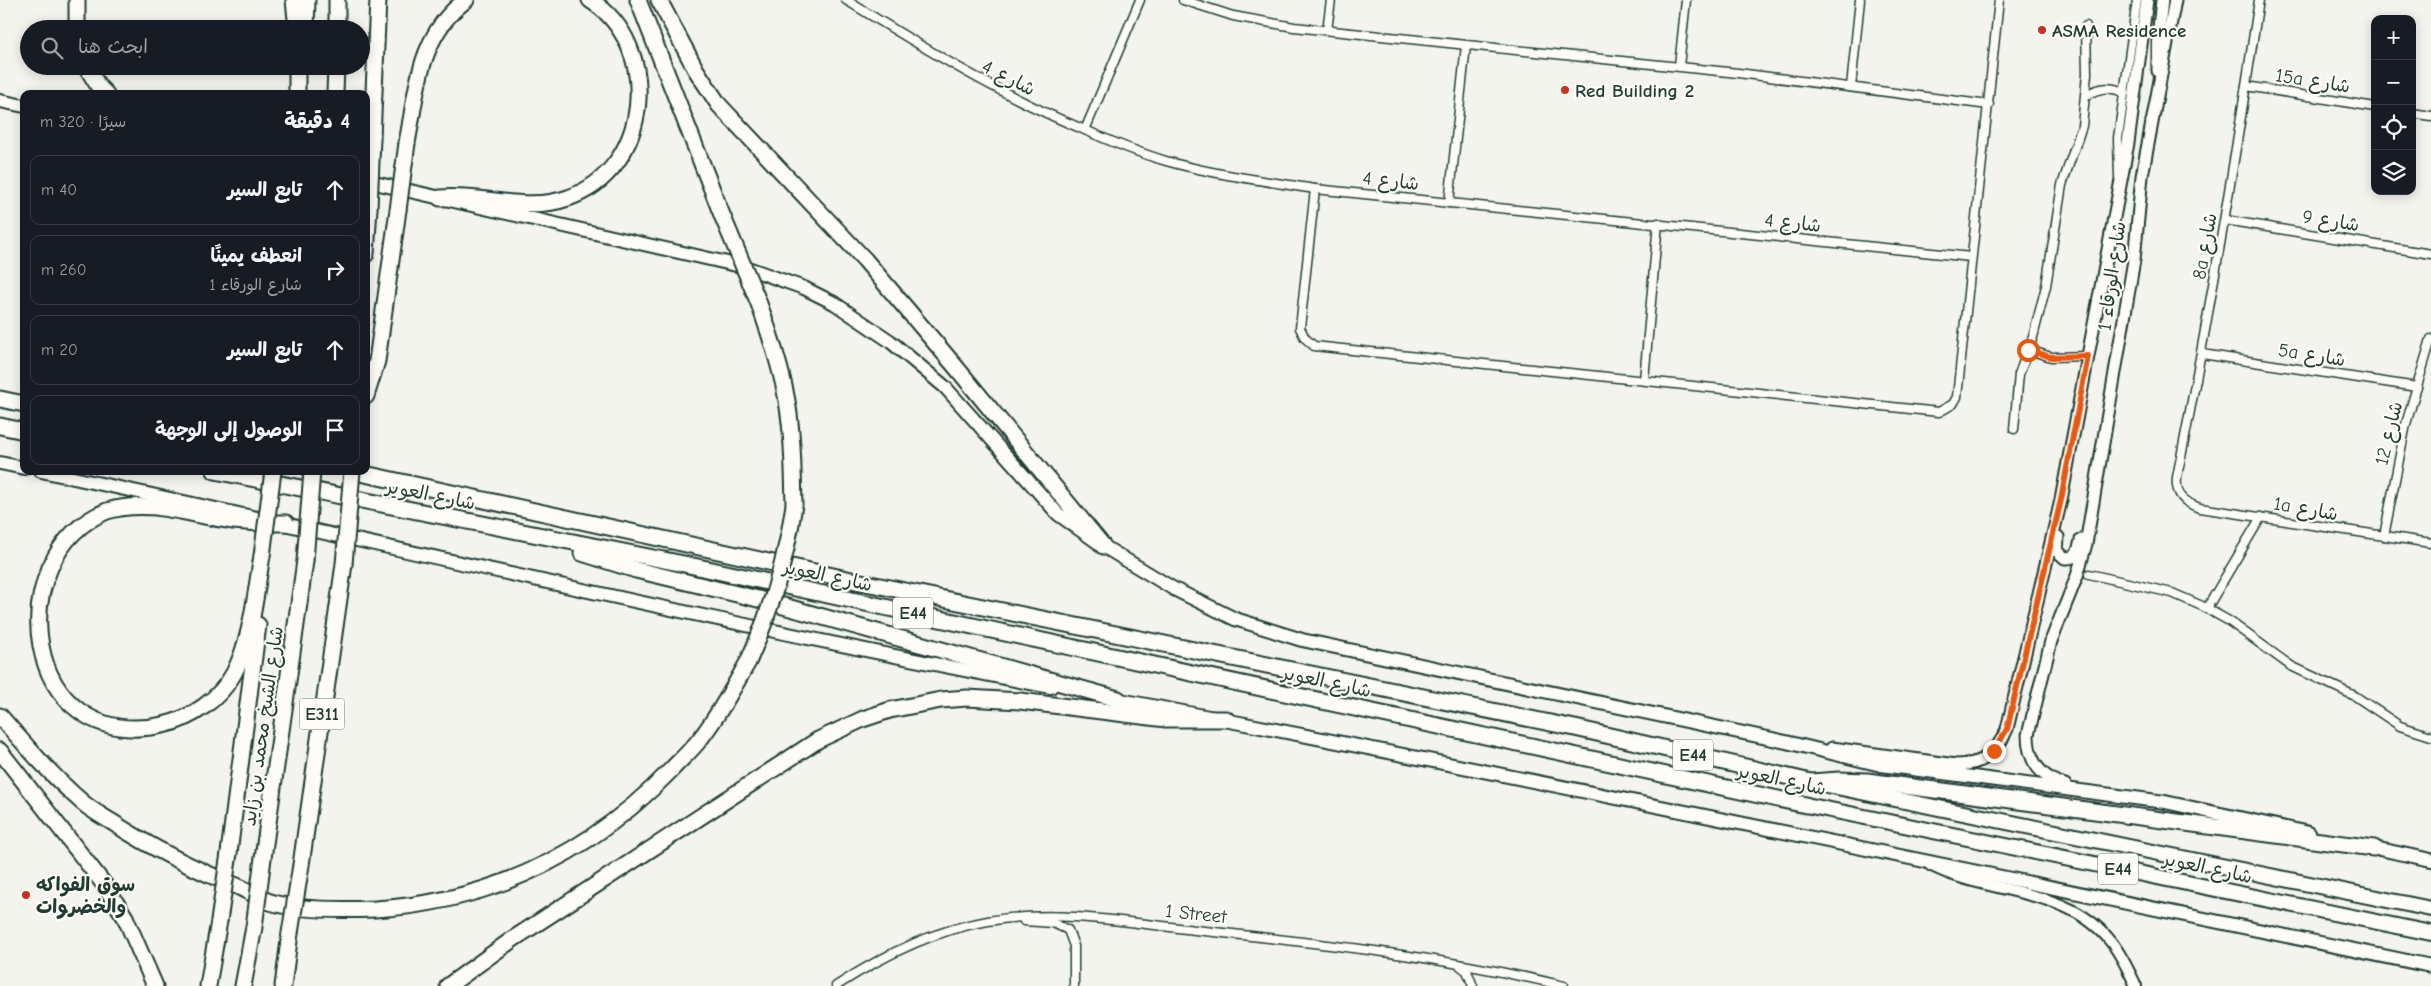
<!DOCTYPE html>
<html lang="ar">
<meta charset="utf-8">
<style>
:root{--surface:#171b24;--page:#20242c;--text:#f1f3f6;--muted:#9ea1a6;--line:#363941}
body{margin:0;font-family:"Comic Neue","Playpen Sans Arabic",sans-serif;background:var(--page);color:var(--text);direction:rtl}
.controls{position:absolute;right:15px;top:15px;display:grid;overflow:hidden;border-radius:10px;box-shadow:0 2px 12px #0003}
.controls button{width:45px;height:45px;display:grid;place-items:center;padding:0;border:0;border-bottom:1px solid var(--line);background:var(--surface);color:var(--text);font:25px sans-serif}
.stop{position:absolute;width:15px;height:15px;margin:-11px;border:4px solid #ea580c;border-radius:50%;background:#fff}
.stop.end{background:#ea580c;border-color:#fff;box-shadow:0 1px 5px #0008}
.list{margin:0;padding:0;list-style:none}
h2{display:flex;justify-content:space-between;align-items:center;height:65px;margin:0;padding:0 20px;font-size:21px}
h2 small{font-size:16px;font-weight:400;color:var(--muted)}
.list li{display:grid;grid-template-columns:32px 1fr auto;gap:15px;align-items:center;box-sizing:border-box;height:70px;margin:0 10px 10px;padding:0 10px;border:1px solid var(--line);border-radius:10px}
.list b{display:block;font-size:19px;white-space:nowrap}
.list p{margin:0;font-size:16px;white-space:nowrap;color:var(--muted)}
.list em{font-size:16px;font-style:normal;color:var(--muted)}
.icon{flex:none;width:28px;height:28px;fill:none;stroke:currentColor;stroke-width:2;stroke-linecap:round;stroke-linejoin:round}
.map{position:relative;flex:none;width:2431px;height:986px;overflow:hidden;direction:ltr}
.search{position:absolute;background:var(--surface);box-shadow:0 2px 12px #0003;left:20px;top:20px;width:350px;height:55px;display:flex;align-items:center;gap:12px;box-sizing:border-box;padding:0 18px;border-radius:28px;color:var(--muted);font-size:19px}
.panel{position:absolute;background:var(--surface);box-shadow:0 2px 12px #0003;left:20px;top:90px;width:350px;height:385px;border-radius:10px;direction:rtl}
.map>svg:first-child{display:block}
</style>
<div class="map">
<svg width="2431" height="986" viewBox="0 0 2431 986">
<rect width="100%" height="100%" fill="#f4f4ef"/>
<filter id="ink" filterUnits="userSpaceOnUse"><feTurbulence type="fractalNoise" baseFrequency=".02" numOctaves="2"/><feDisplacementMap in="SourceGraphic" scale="10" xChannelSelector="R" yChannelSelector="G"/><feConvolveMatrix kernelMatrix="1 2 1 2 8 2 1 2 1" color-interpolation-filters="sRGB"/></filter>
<g filter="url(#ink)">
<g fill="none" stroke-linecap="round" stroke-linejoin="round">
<defs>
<g id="minor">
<path d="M846 0C924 48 1000 95 1085 130 1112 142 1139 153 1166 161 1215 175 1266 181 1315 189L1971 257"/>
<path d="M1183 0 1233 16 1294 27 1738 73 1989 105"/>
<path d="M2259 0C2235 160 2209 319 2177 477 2175 494 2184 503 2200 508L2431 543"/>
<path d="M1327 30 1331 0"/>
<path d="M1679 66 1686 0"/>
<path d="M2246 86 2375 107"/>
<path d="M1851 87 1860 0"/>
<path d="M2086 96C2098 87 2111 86 2125 93"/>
<path d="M2412 113 2431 116"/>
<path d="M1085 130 1140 0"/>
<path d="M2119 177 2118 138 2137 0"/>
<path d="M1315 189 1300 328 1305 338 1314 346 1939 412 1953 404 1957 397 1999 0"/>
<path d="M1449 203 1466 45"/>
<path d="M2225 220 2431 254"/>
<path d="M2029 350 2051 357 2088 356"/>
<path d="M2202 354 2417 387"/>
<path d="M1644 380 1658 223"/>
<path d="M2014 429 2019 374 2033 337 2046 286 2062 185 2082 126 2087 74 2086 26"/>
<path d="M2384 536 2406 424 2431 339"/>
<path d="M2089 574 2172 593 2202 606 2229 621 2291 666 2355 696 2400 726 2431 736"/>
<path d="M2207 608 2261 517"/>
<path d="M1024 921 1053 923 1068 930 1074 946V986"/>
<path d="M1458 964 1467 971 1473 986"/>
<path d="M836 986C882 956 933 930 988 921 1056 909 1127 922 1195 930 1319 943 1442 956 1564 986"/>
</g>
<path id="tertiary" d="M1930 865C1989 896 2068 885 2112 943 2122 956 2129 971 2136 986"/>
<g id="secondary">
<path d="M2158 71V36L2162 0"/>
<path d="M2058 537 2057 551 2065 558C2077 559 2079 550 2081 540"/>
<path d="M1832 748 1956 765C1983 765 1996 754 2007 729L2061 500 2128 143 2147 0"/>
<path d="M2065 785C2041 778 2028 761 2028 735L2051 641 2077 576 2086 544 2134 260 2142 176 2175 0"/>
</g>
<g id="primary">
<path d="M0 101 24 106"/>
<path d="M366 181 745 267 804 288 834 303 890 341 945 387 1058 514 1103 546 1174 589 1235 619 1302 640 1786 742 1881 765 2165 802 2309 833"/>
<path d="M0 463 24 468"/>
<path d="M41 471C378 543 712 622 1051 687"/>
<path d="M1110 698C1551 782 1991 875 2431 966"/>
<path d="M2365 846 2431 860"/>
</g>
<g id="trunk">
<path d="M1822 784 2431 909"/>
<path d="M1806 805 2431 933"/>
</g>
<g id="motorway">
<path d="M294 0 297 29"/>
<path d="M638 0 722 215"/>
<path d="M659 0 696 70 719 105 865 260 955 366 1103 546"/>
<path d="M77 29V0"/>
<path d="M306 29 307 0"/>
<path d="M337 29V0"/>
<path d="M86 66 99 87 106 94"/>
<path d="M297 66V94"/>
<path d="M335 94 336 66"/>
<path d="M372 138 378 0"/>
<path d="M407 143C417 91 419 34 466 0"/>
<path d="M440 198C484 194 526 213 568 198 651 170 663 46 590 0"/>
<path d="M366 254 369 208"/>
<path d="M758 301C770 334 781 367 787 401 793 436 793 470 794 505"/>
<path d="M366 396 377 361 398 210"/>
<path d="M0 399 24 404"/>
<path d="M0 426 24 431"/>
<path d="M215 471 684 564 1806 805"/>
<path d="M351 471 856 581 1575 728 1811 782 1839 780 1867 781 2374 848"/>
<path d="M582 553 636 570 758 599 1118 699"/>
<path d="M262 556C255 595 252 638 234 673 220 699 191 719 163 725 19 755 0 554 107 511 150 498 191 516 233 521 251 523 269 523 286 523"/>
<path d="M0 716C26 746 52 776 82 802 91 810 102 816 112 822 152 848 193 869 237 886 248 891 259 898 270 902 298 911 345 910 375 909 492 902 591 853 672 769 681 759 692 750 700 739 719 715 733 688 748 662"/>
<path d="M0 751 103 883 125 917 155 986"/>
<path d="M229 853 258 625"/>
<path d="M263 858 305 561"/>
<path d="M301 865 344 564"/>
<path d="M208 986 219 921"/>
<path d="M243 986 254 927"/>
<path d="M283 986 290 933"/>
<path d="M448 986 513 939 818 740 863 719 890 710 941 700 967 698 1020 701 1166 719H1226"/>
</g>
</defs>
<use href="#minor" stroke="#1f3d34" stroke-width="11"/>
<use href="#tertiary" stroke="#1f3d34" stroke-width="14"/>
<use href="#secondary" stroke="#1f3d34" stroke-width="15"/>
<use href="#primary" stroke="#1f3d34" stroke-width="16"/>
<use href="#trunk" stroke="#1f3d34" stroke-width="18"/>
<use href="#motorway" stroke="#1f3d34" stroke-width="19"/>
<use href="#minor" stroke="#fdfcf7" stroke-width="8"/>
<use href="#tertiary" stroke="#fdfcf7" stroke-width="10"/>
<use href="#secondary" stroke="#fdfcf7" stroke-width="11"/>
<use href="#primary" stroke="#fdfcf7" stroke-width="12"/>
<use href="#trunk" stroke="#fdfcf7" stroke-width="14"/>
<use href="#motorway" stroke="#fdfcf7" stroke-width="15"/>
<defs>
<g id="motorway-bridge">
<path d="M369 208 372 138"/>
<path d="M398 210 407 143"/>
<path d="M722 215 758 301"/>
<path d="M262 556 273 471"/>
<path d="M305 561 312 471"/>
<path d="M344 564 352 471"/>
<path d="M748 662C771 611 786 560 794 505"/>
<path d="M219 921 229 853"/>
<path d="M254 927 263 858"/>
<path d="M290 933 301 865"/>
</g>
</defs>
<use href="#motorway-bridge" stroke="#1f3d34" stroke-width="19" stroke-linecap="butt"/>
<use href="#motorway-bridge" stroke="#fdfcf7" stroke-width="15"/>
</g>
</g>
<g fill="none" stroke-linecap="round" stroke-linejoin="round" filter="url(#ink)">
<path stroke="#ea580c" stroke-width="6" d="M1994 751 2007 729 2061 500 2088 356 2051 357 2028 350"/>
</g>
<g fill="#c8321e" stroke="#fdfcf7" stroke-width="2">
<circle cx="2042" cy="30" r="5"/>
<circle cx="1565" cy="90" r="5"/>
<circle cx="26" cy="895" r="5"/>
</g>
<g text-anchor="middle" stroke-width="4.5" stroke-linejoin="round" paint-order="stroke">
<g fill="#fdfcf7" stroke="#62766e" stroke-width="1">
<rect x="893" y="597.5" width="40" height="31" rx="4"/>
<rect x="299.5" y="698.5" width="45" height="31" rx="4"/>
<rect x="1673" y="739.5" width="40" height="31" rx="4"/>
<rect x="2098" y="853.5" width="40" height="31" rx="4"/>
</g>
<g font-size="18" font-weight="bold" fill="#1f3d34">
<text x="913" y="619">E44</text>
<text x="322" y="720">E311</text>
<text x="1693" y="761">E44</text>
<text x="2118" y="875">E44</text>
</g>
<g font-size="19" font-weight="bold" fill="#1f3d34" stroke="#fdfcf7" text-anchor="start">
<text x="2052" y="37">ASMA Residence</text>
<text x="1575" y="97">Red Building 2</text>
<text x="36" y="891">سوق الفواكه<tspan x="36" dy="22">والخضروات</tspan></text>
</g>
<g font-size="19" fill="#1f3d34" stroke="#fdfcf7">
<text transform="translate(1009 77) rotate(27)" y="7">شارع 4</text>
<text transform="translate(2313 80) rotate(9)" y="7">15a شارع</text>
<text transform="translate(1391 180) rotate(6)" y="7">شارع 4</text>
<text transform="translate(2331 220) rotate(9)" y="7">شارع 9</text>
<text transform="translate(1793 222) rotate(6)" y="7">شارع 4</text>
<text transform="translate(2204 246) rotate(-80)" y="7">8a شارع</text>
<text transform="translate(2111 276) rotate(-82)" y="7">شارع الورقاء 1</text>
<text transform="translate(2312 354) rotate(9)" y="7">5a شارع</text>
<text transform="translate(2388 433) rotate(-76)" y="7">شارع 12</text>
<text transform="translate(431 494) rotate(11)" y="7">شارع العوير</text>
<text transform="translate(2306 508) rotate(10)" y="7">1a شارع</text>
<text transform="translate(828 575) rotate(12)" y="7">شارع العوير</text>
<text transform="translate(1327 681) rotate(12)" y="7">شارع العوير</text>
<text transform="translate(262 726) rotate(-82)" y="7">شارع الشيخ محمد بن زايد</text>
<text transform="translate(1782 779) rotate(12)" y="7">شارع العوير</text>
<text transform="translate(2208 867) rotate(12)" y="7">شارع العوير</text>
<text transform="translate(1196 913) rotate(6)" y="7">1 Street</text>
</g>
</g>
</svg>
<div class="controls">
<button>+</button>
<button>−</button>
<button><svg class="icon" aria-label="locate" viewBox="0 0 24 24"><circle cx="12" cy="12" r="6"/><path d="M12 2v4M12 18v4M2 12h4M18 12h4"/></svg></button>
<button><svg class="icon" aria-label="layers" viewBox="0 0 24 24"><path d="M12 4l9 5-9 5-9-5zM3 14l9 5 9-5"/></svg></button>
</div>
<div class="stop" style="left:2028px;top:350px"></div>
<div class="stop end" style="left:1994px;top:751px"></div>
<div class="search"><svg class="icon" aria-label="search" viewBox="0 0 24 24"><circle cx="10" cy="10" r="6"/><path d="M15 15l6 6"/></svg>ابحث هنا</div>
<section class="panel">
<h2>4 دقيقة<small>سيرًا · 320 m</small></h2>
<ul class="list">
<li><svg class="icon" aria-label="ahead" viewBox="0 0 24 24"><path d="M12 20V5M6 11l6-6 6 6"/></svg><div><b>تابع السير</b></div><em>40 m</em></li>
<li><svg class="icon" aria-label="right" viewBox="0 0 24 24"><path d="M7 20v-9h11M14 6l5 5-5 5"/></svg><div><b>انعطف يمينًا</b><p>شارع الورقاء 1</p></div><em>260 m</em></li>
<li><svg class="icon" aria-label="ahead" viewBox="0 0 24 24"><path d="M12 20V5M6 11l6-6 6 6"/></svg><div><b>تابع السير</b></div><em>20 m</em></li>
<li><svg class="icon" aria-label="arrive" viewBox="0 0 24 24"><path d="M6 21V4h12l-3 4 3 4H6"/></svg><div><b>الوصول إلى الوجهة</b></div></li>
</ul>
</section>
</div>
